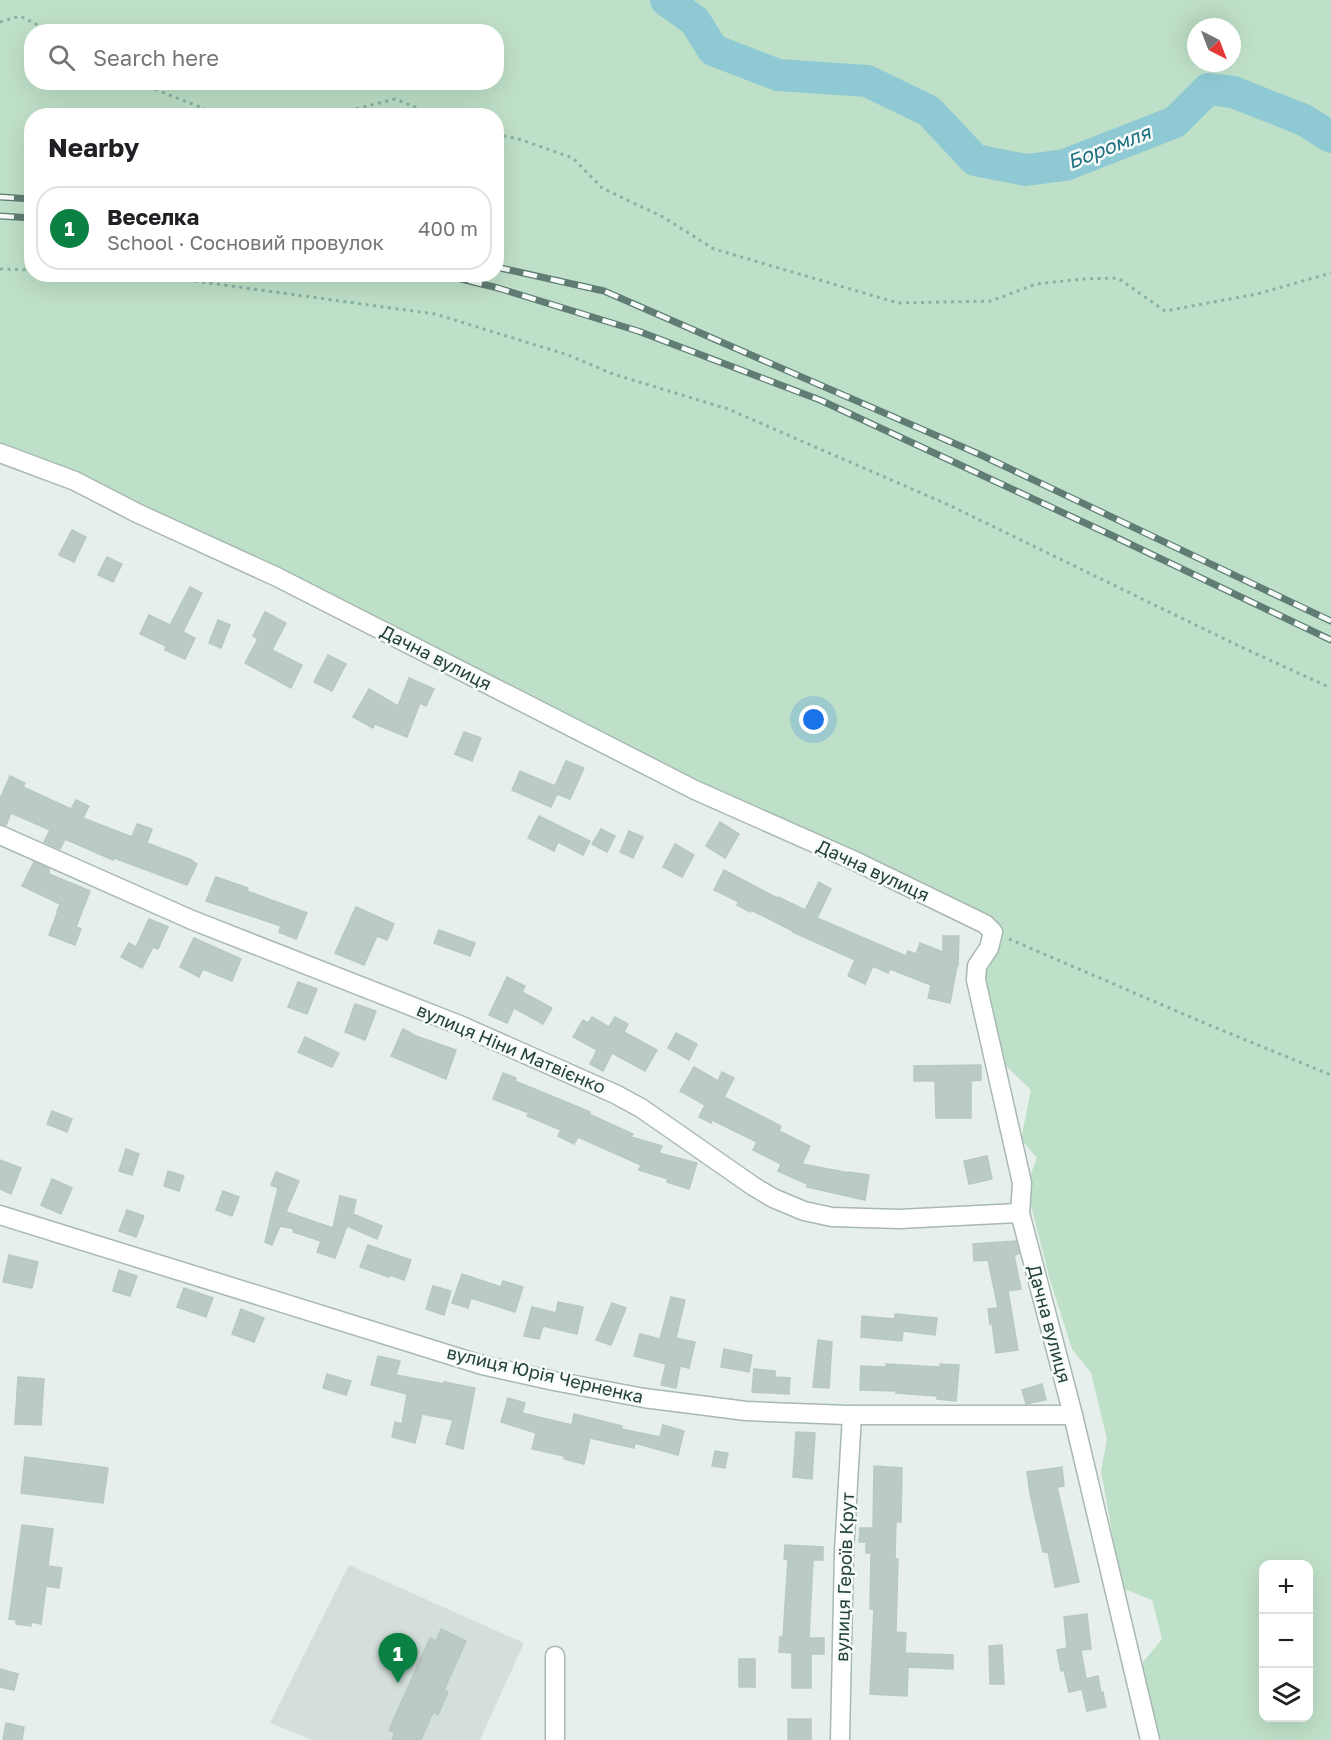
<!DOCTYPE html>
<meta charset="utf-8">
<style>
:root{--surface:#fff;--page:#f2f2f2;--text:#202124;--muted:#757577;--line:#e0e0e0;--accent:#0b8043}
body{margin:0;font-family:"Golos Text",sans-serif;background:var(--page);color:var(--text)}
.controls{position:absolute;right:18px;bottom:18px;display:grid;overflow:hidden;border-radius:12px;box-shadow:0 6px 24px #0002}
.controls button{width:54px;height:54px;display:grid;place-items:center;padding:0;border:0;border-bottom:2px solid var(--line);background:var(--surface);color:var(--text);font:30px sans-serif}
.compass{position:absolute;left:1187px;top:18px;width:54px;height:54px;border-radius:50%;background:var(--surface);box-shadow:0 6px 24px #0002;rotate:138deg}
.you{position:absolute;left:814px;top:720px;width:21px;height:21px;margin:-15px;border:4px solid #fff;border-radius:50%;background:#1a73e8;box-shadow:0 0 0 9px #1a73e833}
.badge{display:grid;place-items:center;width:39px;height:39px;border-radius:50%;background:var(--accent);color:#fff;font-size:20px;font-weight:700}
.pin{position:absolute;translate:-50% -50px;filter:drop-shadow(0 2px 3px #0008)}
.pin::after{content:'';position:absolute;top:32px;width:21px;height:18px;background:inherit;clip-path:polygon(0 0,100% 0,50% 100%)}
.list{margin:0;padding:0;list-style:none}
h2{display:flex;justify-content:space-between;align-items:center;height:78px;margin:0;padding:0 24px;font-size:26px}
h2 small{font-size:20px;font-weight:400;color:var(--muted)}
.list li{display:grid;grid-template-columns:39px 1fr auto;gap:18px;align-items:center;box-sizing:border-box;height:84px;margin:0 12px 12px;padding:0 12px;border:2px solid var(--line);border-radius:24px}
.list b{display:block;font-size:22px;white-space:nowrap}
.list p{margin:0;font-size:20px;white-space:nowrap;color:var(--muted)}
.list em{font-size:20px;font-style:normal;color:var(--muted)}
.icon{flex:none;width:33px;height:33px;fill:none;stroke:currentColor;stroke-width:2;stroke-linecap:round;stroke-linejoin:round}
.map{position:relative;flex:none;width:1331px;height:1740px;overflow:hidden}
.search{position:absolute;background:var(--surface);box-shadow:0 6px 24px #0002;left:24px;top:24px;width:480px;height:66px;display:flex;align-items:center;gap:15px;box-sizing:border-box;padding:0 21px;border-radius:24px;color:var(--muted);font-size:22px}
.panel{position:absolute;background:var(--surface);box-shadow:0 6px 24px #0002;left:24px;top:108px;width:480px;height:174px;border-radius:24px}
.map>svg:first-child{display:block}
</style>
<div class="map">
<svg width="1331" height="1740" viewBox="0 0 1331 1740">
<rect width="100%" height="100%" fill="#e6efeb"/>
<path fill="#d4dfda" d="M349 1565 524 1643 480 1740H312L270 1723Z"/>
<path fill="#bfe0c8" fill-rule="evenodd" d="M0 0H1331V1740H1158L1139 1667 1162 1639 1152 1600 1122 1588 1101 1471 1107 1439 1091 1373 1072 1349 1050 1280 1026 1186 1037 1158 1021 1139 1031 1090 1000 1060 982 973 995 922 0 447ZM1196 27H1232V63H1196ZM32 32H496V82H32ZM32 116H496V274H32ZM1264 1564H1308V1718H1264Z"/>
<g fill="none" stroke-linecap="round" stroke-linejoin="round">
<path stroke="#8ec9d4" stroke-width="32" d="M666 0 695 21 713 50 778 75 867 81 929 111 975 160 1026 170 1065 165 1175 122 1208 89 1233 92 1304 120 1331 137"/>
</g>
<g fill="#bbcac4" stroke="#b8c9c2" stroke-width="1.5">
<path d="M72 530 86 537 74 562 59 555Z"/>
<path d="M107 557 122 564 113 582 98 575Z"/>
<path d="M190 587 202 593 183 632 195 638 185 659 165 650 166 646 140 634 149 615 170 625Z"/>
<path d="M265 612 286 623 272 650 302 665 291 688 245 663 258 639 253 636Z"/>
<path d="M218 620 230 625 221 648 209 643Z"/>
<path d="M328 655 346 664 332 691 314 682Z"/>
<path d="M409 678 434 689 426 706 420 703 407 737 375 724 373 728 353 717 369 689 398 706Z"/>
<path d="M464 732 481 738 472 761 455 754Z"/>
<path d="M566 761 584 768 570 799 557 794 551 807 512 790 520 771 555 786Z"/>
<path d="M10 776 25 783 23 787 71 809 76 800 89 806 83 818 132 837 137 824 152 829 147 843 192 860V861L197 864 187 885 114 858 113 860 65 839 60 849 44 842 50 830 11 813 6 825 0 824V799Z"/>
<path d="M539 816 590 841 583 855 558 842 554 851 528 838Z"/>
<path d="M720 822 739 834 725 858 706 846Z"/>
<path d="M601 829 615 836 607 852 592 844Z"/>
<path d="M629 831 643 837 633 858 620 852Z"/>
<path d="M675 844 694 855 682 877 663 867Z"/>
<path d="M34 862 49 869V874L90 891 76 927 81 929 75 945 49 935 58 911H57L60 904 22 886Z"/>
<path d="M724 870 777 898 778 897 805 910 819 882 831 889 817 918 906 956 908 951 916 954 920 943 943 952V936H959L958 966H957L950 1003 928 998 931 985 890 969 888 973 873 966 865 984 848 976 855 960 793 932V931L751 910 750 912 737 905 739 902 714 890Z"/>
<path d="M216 877 248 888 247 891 307 913 296 939 279 932 281 926 206 901Z"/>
<path d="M356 907 394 924 387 940 377 936 364 965 335 953Z"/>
<path d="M149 919 168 927 158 949 153 947 142 968 121 957 129 943 136 947Z"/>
<path d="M439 930 475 943 470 956 434 943Z"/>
<path d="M194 938 241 959 232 981 203 969 199 977 180 967Z"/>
<path d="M507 977 525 986 522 992 552 1008 543 1024 514 1008 507 1023 489 1015Z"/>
<path d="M298 982 317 989 307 1014 288 1007Z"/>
<path d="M355 1004 376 1011 365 1040 345 1032Z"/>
<path d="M592 1017 609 1027 615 1017 628 1024 624 1032 657 1050 645 1071 612 1053 603 1071 590 1064 597 1050 573 1037 583 1020 588 1023Z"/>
<path d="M403 1029 416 1036 456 1050 446 1079 391 1056Z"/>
<path d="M676 1033 697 1044 689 1060 668 1048Z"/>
<path d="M305 1037 339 1053 332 1067 298 1052Z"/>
<path d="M981 1065V1080L971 1081V1118H936L935 1081H914V1066Z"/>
<path d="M694 1067 718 1081 722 1072 734 1078 724 1097 781 1126 779 1131 810 1146 802 1164 849 1173V1172L869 1175 865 1200 807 1187V1184L778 1171 781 1164 753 1150 757 1142 712 1120 711 1123 699 1117 705 1105 680 1091Z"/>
<path d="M503 1073 516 1078 515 1081 590 1112 589 1114 633 1134 631 1137 662 1146 659 1153 697 1163 689 1189 667 1182 668 1179 639 1170 641 1165 578 1137 574 1144 558 1136 561 1130 527 1116 529 1113 493 1099Z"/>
<path d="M52 1111 72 1119 67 1132 47 1124Z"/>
<path d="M126 1149 139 1154 132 1175 119 1171Z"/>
<path d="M987 1156 992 1179 969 1184 964 1161Z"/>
<path d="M0 1160 21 1168 11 1194 0 1189Z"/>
<path d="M168 1171 184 1176 179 1191 164 1186Z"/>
<path d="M276 1172 299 1181 286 1212 333 1228 340 1196 356 1200 353 1214 382 1226 377 1239 347 1226 335 1258 317 1252 321 1241 293 1232 294 1229 280 1226 272 1245 265 1242 278 1188 271 1185Z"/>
<path d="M52 1179 72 1188 61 1214 41 1205Z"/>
<path d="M223 1191 239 1197 232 1216 216 1210Z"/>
<path d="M127 1210 144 1216 136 1237 119 1231Z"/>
<path d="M1016 1241 1019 1254 1014 1255 1021 1289 1008 1291 1018 1350 996 1353 992 1323 990 1324 988 1309 998 1308 988 1260 974 1261 973 1244Z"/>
<path d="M368 1245 411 1260 404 1280 390 1275 389 1277 360 1267Z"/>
<path d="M9 1255 38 1262 32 1288 3 1282Z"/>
<path d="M119 1270 137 1276 130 1296 113 1291Z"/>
<path d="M462 1274 501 1287 503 1281 523 1287 515 1312 471 1298 468 1308 452 1303Z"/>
<path d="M433 1286 451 1291 444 1315 426 1309Z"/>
<path d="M184 1288 213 1298 206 1317 177 1307Z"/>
<path d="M671 1297 685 1300 676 1338 695 1342 689 1368 680 1366 676 1388 661 1385 666 1364 634 1356 640 1334 660 1339Z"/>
<path d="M558 1302 583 1307 577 1334 543 1326 539 1339 524 1336 532 1307 556 1313Z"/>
<path d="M612 1303 626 1308 611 1345 596 1340Z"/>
<path d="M241 1309 264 1318 254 1342 232 1334Z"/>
<path d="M895 1314 937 1318 935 1335 903 1331 902 1341 861 1337 862 1316 895 1319Z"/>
<path d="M818 1340 832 1342 829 1388 813 1387Z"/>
<path d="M724 1349 752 1355 749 1372 721 1367Z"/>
<path d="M378 1356 400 1361 396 1375 444 1384V1382L475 1388 463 1449 446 1444 453 1420 422 1414 415 1443 392 1437 395 1422 402 1424 407 1394 371 1385Z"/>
<path d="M886 1364 940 1367V1364L959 1365 956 1401 937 1399V1396L896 1393 897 1391 860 1390 861 1366 886 1367Z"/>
<path d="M754 1369 775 1371V1377L790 1378 789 1394 752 1392Z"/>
<path d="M327 1374 351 1381 346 1395 323 1388Z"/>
<path d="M18 1377 44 1379 41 1425 15 1424Z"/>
<path d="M1042 1384 1046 1400 1026 1404 1022 1390Z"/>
<path d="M508 1398 525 1403 522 1413 572 1425 574 1414 622 1426 621 1429 660 1437 663 1425 684 1431 678 1455 635 1443 634 1448 590 1438 584 1464 564 1459V1456L532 1449 536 1433 501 1422Z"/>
<path d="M796 1432 815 1433 812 1479 793 1477Z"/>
<path d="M715 1451 728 1453 725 1468 712 1466Z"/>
<path d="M25 1457 108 1468 103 1503 21 1493Z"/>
<path d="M874 1466 902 1468 901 1522H896L895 1559H898L896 1632 906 1633 905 1653 953 1655V1669L908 1667 907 1696 870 1694 874 1609H870L871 1553H866V1542H859L860 1528H873Z"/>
<path d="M1062 1467 1064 1486 1057 1487 1079 1582 1055 1587 1048 1552H1043L1030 1493 1027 1472Z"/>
<path d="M22 1525 53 1529 48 1566 62 1568 59 1588 46 1586 41 1624 31 1622V1626L16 1624V1620L9 1619Z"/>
<path d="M785 1545 823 1547V1560H813L809 1638H824V1654H811V1688H792V1653L779 1652 780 1637H783L788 1559H784Z"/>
<path d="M1087 1614 1091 1649 1081 1650 1086 1679 1098 1676 1101 1693 1103 1692 1106 1707 1087 1711 1082 1689 1069 1692 1064 1670 1061 1671 1057 1650 1067 1648 1064 1617Z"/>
<path d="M441 1629 466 1641 444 1690 448 1692 438 1715 433 1712 421 1740H392L395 1733 389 1730 430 1638 436 1641Z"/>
<path d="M1002 1645 1004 1684H990L989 1646Z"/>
<rect x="739" y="1659" width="16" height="28"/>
<path d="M0 1669 18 1674 14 1690 0 1687Z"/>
<rect x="788" y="1719" width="23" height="21"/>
<path d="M6 1723 24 1727 22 1740H3Z"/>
</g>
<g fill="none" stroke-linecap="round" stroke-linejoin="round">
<defs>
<g id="minor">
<path d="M0 453 75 481 137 513 277 577 695 790 855 861 985 924 993 932 989 948 977 966 976 980 1022 1183 1020 1213 1073 1415 1150 1740"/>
<path d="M0 835 192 920 462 1026 615 1094 641 1108 753 1186 773 1198 804 1211 832 1217 899 1219 1020 1213"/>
<path d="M0 1215 482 1365 554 1381 644 1398 746 1411 847 1415H1073"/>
<path d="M555 1656V1740"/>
<path d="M840 1740 844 1552 852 1415"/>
</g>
</defs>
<use href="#minor" stroke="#a8b8b2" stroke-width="21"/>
<g stroke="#86b3a5" stroke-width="3" stroke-dasharray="3 4.5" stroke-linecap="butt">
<path d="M0 22 20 16 52 32"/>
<path d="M142 82 149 87 223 116"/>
<path d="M327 116 395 99 438 116"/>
<path d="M496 134 522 140 573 158 602 188 663 217 714 249 898 303 991 301 1036 284 1082 279 1118 278 1165 311 1257 294 1331 273"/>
<path d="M0 269 32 270"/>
<path d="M105 274 180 279 435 314 568 355 613 374 728 409 951 506 1239 646 1331 688"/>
<path d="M1009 939 1202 1022 1331 1075"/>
</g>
<use href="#minor" stroke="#fff" stroke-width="18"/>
<defs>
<g id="rail">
<path d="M0 197 32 199"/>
<path d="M0 216 32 218"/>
<path d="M496 267 604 291 981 455 1331 621"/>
<path d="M441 274 498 288 638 331 820 400 1111 535 1331 640"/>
</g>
</defs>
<use href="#rail" stroke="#5f7d75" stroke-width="7"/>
<use href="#rail" stroke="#f7fbf9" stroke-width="4.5" stroke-dasharray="14" stroke-linecap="butt"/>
</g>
<g text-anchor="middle" stroke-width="5" stroke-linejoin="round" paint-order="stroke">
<g font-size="18" fill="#24423a" stroke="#f7fbf9">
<text transform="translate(436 658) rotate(27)" y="6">Дачна вулиця</text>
<text transform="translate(873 871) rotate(25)" y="6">Дачна вулиця</text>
<text transform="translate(511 1049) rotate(23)" y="6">вулиця Ніни Матвієнко</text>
<text transform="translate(1049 1324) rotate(75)" y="6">Дачна вулиця</text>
<text transform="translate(545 1375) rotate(13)" y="6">вулиця Юрія Черненка</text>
<text transform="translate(845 1577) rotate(-88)" y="6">вулиця Героїв Крут</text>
</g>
<g font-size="20" font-style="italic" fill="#1c6f80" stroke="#f7fbf9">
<text transform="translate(1109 147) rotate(-21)" y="7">Боромля</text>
</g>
</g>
</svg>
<div class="controls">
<button>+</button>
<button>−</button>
<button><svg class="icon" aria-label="layers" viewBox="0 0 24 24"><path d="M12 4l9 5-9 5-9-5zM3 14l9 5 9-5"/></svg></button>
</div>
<svg class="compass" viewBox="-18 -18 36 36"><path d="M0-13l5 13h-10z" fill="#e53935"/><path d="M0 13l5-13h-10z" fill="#757577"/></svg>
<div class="you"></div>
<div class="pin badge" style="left:398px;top:1683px">1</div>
<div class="search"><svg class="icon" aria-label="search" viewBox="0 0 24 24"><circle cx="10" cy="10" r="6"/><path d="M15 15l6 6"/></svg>Search here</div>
<section class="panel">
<h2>Nearby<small></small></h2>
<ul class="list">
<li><span class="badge">1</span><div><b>Веселка</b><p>School · Сосновий провулок</p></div><em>400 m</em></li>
</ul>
</section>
</div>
